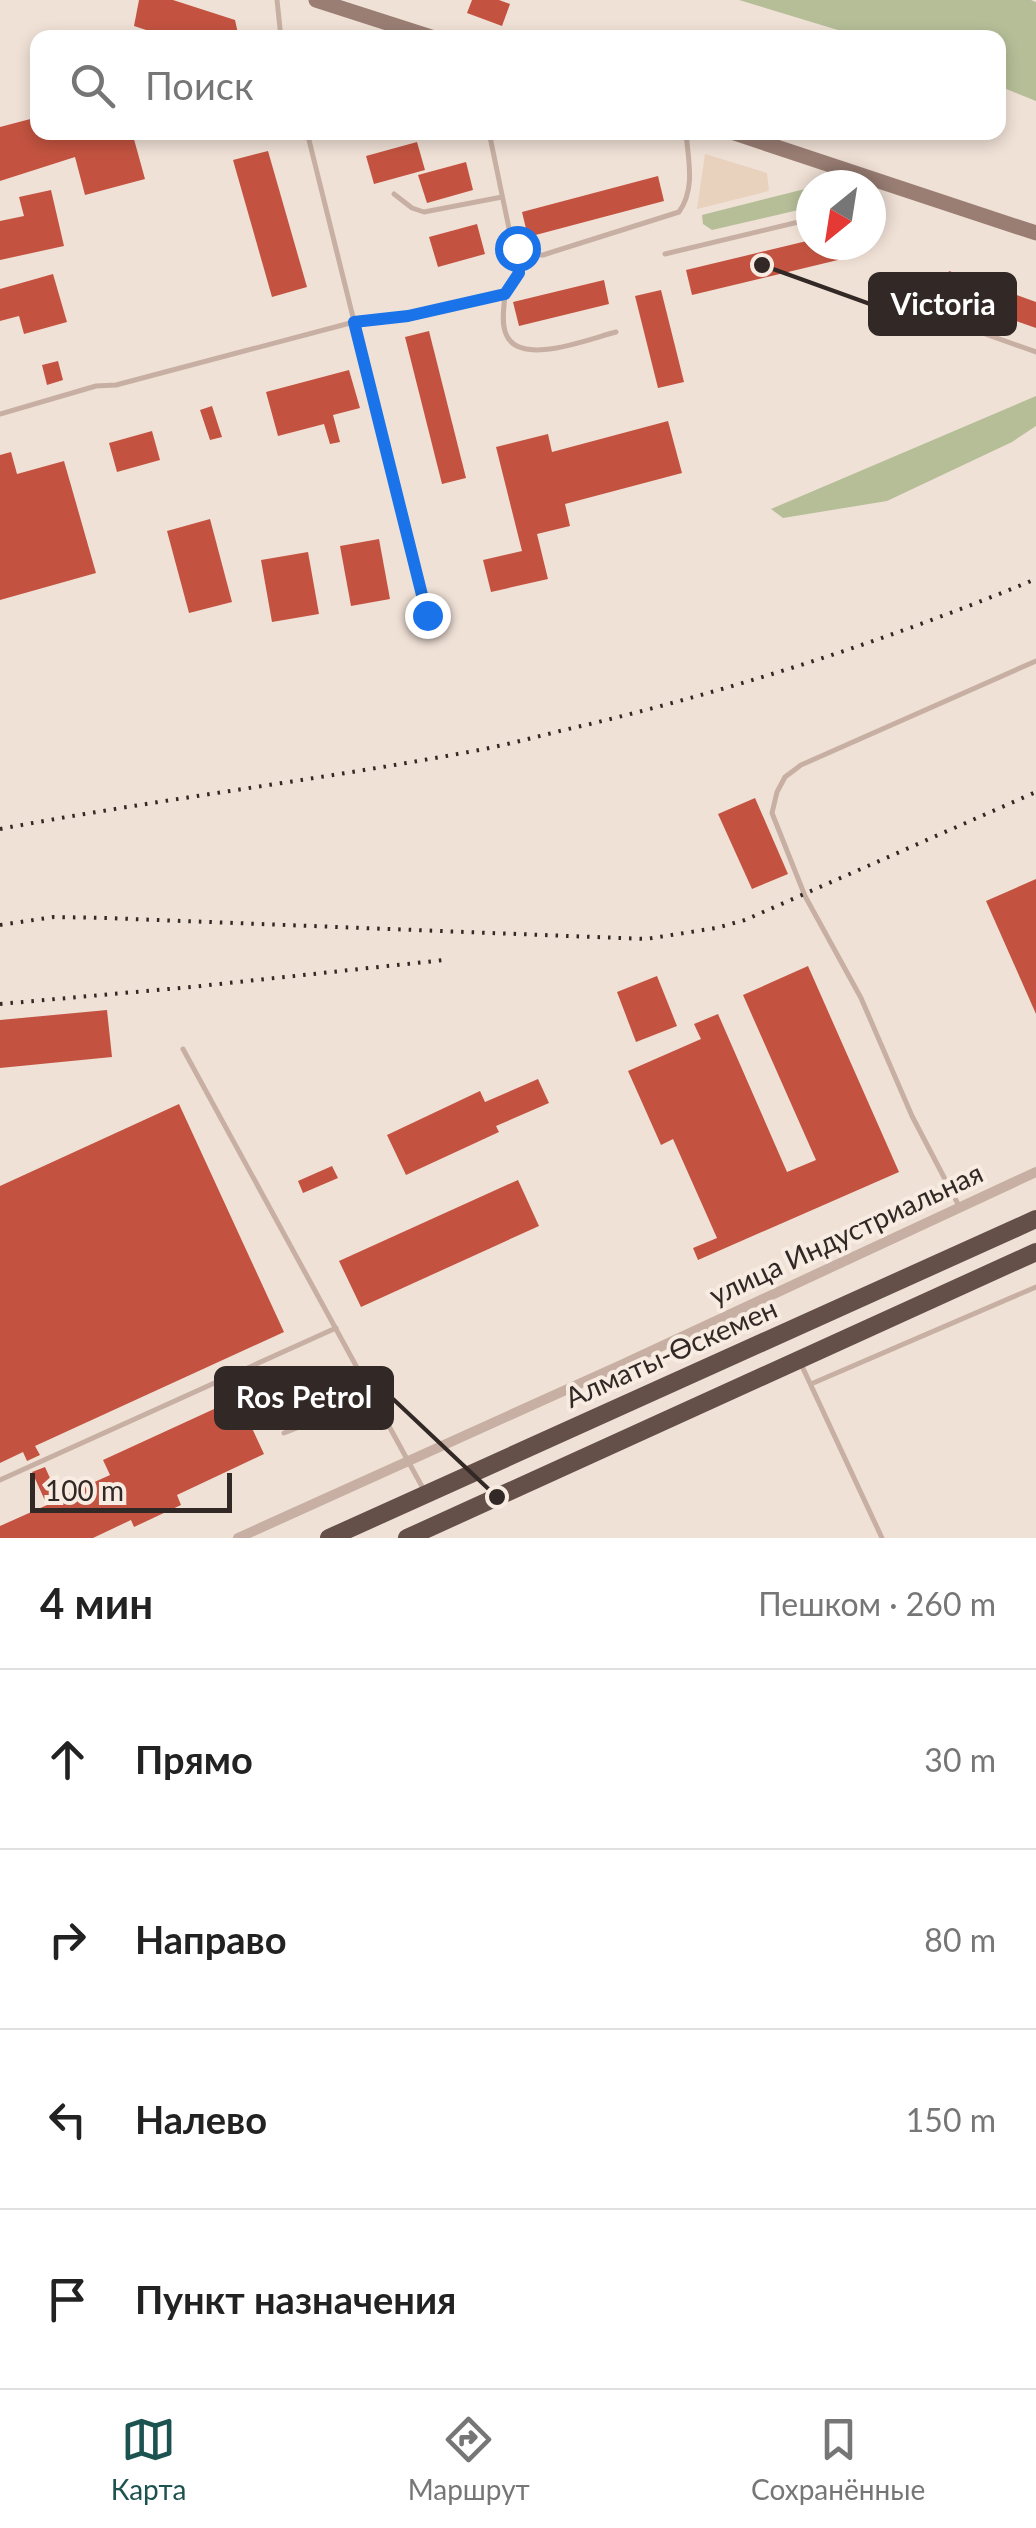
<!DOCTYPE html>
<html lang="ru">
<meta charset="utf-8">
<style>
:root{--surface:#fff;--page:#f6f6f6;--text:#222;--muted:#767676;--line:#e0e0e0;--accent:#1c5250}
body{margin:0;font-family:Lato,sans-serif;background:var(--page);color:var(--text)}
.compass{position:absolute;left:796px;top:170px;width:90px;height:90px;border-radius:50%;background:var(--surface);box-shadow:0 5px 15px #0003;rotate:210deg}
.scale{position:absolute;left:30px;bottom:25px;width:202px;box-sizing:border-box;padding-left:10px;border:5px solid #322825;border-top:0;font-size:28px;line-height:35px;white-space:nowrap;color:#322825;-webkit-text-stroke:8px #f8ece2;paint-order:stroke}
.stop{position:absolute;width:30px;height:30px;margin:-22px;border:8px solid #1a73e8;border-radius:50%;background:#fff}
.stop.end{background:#1a73e8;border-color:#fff;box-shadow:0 2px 10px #0008}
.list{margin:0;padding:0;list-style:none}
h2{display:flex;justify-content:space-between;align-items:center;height:130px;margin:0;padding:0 40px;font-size:42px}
h2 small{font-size:32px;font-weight:400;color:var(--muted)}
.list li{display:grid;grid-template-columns:65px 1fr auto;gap:30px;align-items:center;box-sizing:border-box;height:180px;padding:0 40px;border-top:2px solid var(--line)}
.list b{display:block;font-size:38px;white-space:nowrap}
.list em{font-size:32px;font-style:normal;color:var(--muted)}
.icon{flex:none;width:55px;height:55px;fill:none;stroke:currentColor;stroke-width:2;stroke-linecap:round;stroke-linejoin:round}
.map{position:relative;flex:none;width:1036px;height:1538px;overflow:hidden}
.search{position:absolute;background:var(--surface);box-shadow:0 5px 15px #0003;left:30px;right:30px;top:30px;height:110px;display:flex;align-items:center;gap:25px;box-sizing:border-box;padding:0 35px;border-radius:20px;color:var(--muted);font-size:38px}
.sheet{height:850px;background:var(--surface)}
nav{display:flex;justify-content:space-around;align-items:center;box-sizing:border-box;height:140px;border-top:2px solid var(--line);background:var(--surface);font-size:28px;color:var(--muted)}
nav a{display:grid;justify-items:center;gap:5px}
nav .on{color:var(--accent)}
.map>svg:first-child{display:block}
</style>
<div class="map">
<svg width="1036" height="1538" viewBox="0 0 1036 1538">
<rect width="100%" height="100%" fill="#f0e1d6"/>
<g fill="#b5be97">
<path d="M739 0H1031L1036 2V101L999 86 998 38 861 37Z"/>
<path d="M805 189 811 190V207L712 230 703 224 702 215Z"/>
<path d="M1036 396V426L1012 442 887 501 783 518 771 509Z"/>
</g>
<path fill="#e8d1bd" d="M705 154 767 173 769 191 697 209Z"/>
<g fill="#c35340">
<path d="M139 0H173L235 20 239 38H171L134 26Z"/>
<path d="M472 0H499L510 4 502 26 467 13Z"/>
<path d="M38 117V132H132L145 179 85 195 75 157 0 181V127Z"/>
<path d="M417 142 425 170 374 184 366 156Z"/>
<path d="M268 151 307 287 272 297 233 160Z"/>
<path d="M466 162 473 190 427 203 418 175Z"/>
<path d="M658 176 664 201 528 237 522 212Z"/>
<path d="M51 190 64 246 0 260V221L24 216 19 197Z"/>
<path d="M477 224 485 254 438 267 429 237Z"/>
<path d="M811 240V245H835L838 260 692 295 686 270Z"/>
<path d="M949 271 1036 302V328L941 295Z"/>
<path d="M53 274 67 322 24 334 19 316 0 321V289Z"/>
<path d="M604 280 609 304 519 326 513 302Z"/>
<path d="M661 290 684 382 658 388 635 296Z"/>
<path d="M429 331 466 478 442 484 405 337Z"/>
<path d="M58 361 63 380 47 385 42 365Z"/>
<path d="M349 370 360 408 333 415 340 442 330 444 324 424 278 436 266 392Z"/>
<path d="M212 406 222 437 210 440 200 410Z"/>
<path d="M668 421 682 473 565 504 570 526 537 534 548 579 491 592 483 560 522 551 496 447 548 434 552 452Z"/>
<path d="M152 431 160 460 117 472 109 443Z"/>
<path d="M11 452 17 474 64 461 96 573 0 600V455Z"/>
<path d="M210 519 232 602 189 613 167 531Z"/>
<path d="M379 539 390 599 351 606 340 546Z"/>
<path d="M308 552 319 614 272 622 261 560Z"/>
<path d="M755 798 788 874 752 889 718 814Z"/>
<path d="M1036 879V1014L986 901Z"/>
<path d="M808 966 899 1172 698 1260 693 1248 717 1238 673 1139 661 1145 628 1071 701 1039 694 1024 718 1014 787 1172 816 1160 743 995Z"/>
<path d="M657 976 677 1026 636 1042 617 992Z"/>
<path d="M107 1010 112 1057 0 1068V1020Z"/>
<path d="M538 1079 549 1103 496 1126 499 1132 406 1175 387 1135 480 1091 485 1102Z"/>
<path d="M179 1104 284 1332 35 1446 40 1455 27 1461 23 1452 0 1463V1186Z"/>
<path d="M332 1166 338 1178 303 1193 298 1181Z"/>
<path d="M518 1180 539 1226 361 1307 339 1261Z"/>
<path d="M238 1398 264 1454 177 1495 181 1505 134 1527 131 1520 93 1538H0V1526L47 1505 32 1472 45 1467 59 1498 110 1475 103 1460Z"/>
</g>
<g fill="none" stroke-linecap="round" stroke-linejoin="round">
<g stroke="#c7b0a3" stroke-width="5">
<path d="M277 0 281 38"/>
<path d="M307 132 427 615"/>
<path d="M394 194 412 208 424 212 502 197"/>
<path d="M517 248 527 255H543L679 212C696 188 688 160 686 132"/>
<path d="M665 254 811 219"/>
<path d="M505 295C504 306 501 323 506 334 519 368 591 338 616 332"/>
<path d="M904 305 1036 352"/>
<path d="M0 414 96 386 116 385 354 322 408 316 505 295C521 278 522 259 511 238L489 132"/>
<path d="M183 1049 425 1492"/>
<path d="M959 1206 912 1116 861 998 805 896 772 813 777 792 785 777 801 765 1036 661"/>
<path d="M801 1364 882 1538"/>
<path d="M811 1384 1036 1287"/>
<path d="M284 1433 373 1398"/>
<path d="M0 1480 336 1328"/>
</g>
<path stroke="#c7b0a3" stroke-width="10" d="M238 1538 621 1365 1036 1172"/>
<g stroke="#9a7e74" stroke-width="15">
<path d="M316 0 434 38"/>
<path d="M731 132 1036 233"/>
</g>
<g stroke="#644f49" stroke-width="18">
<path d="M329 1538 1036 1219"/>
<path d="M407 1538 1036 1252"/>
</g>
<g stroke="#322825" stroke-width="4" stroke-dasharray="2.5 8" stroke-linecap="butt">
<path d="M0 829C159 799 320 780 479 750 516 743 553 732 590 724 743 687 891 639 1036 579"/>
<path d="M0 925 54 917 106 918 646 939 716 928 745 920 1036 792"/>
<path d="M0 1004 191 987 444 960"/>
</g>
</g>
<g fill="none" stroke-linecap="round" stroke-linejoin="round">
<path stroke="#1a73e8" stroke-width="12" d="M427 615 354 322 408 316 505 294 519 273 517 248"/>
</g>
<g text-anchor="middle" stroke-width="8" stroke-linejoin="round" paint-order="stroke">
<g font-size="28" fill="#322825" stroke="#f8ece2">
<text transform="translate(846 1234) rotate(-25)" y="10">улица Индустриальная</text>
<text transform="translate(671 1353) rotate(-24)" y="10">Алматы-Өскемен</text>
</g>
</g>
<path fill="none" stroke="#322825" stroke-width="4" d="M762 265L870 304M497 1497L392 1398"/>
<g fill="#322825" stroke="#f8ece2" stroke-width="4">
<circle cx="762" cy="265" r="10"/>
<circle cx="497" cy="1497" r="10"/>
</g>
<g fill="#322825" stroke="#322825" stroke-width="4">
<rect x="870" y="274" width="145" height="60" rx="10"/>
<rect x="216" y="1368" width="176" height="60" rx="10"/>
</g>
<g font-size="30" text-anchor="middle" font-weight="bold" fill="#fff">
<text x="943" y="315">Victoria</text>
<text x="304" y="1408">Ros Petrol</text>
</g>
</svg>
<svg class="compass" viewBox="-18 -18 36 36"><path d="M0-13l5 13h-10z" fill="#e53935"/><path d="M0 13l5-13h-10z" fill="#767676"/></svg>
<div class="scale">100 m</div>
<div class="stop" style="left:517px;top:248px"></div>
<div class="stop end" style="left:427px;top:615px"></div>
<div class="search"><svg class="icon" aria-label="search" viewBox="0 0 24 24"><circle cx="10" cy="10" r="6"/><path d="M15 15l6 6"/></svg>Поиск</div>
</div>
<section class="sheet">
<h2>4 мин<small>Пешком · 260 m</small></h2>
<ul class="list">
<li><svg class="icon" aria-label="ahead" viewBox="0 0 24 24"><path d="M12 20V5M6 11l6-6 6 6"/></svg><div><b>Прямо</b></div><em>30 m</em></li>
<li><svg class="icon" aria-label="right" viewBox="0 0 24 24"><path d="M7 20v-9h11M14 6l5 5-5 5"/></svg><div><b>Направо</b></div><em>80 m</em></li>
<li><svg class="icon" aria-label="left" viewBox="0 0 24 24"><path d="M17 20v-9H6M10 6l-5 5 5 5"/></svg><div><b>Налево</b></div><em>150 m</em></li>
<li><svg class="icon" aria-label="arrive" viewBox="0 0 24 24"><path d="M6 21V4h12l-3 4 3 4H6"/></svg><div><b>Пункт назначения</b></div></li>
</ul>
</section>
<nav>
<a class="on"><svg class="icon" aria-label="map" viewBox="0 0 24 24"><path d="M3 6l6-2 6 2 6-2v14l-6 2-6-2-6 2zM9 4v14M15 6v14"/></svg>Карта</a>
<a><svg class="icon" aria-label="directions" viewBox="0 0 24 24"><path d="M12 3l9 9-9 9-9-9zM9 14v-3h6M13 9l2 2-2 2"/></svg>Маршрут</a>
<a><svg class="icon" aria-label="saved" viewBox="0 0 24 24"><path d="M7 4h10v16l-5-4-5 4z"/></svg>Сохранённые</a>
</nav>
